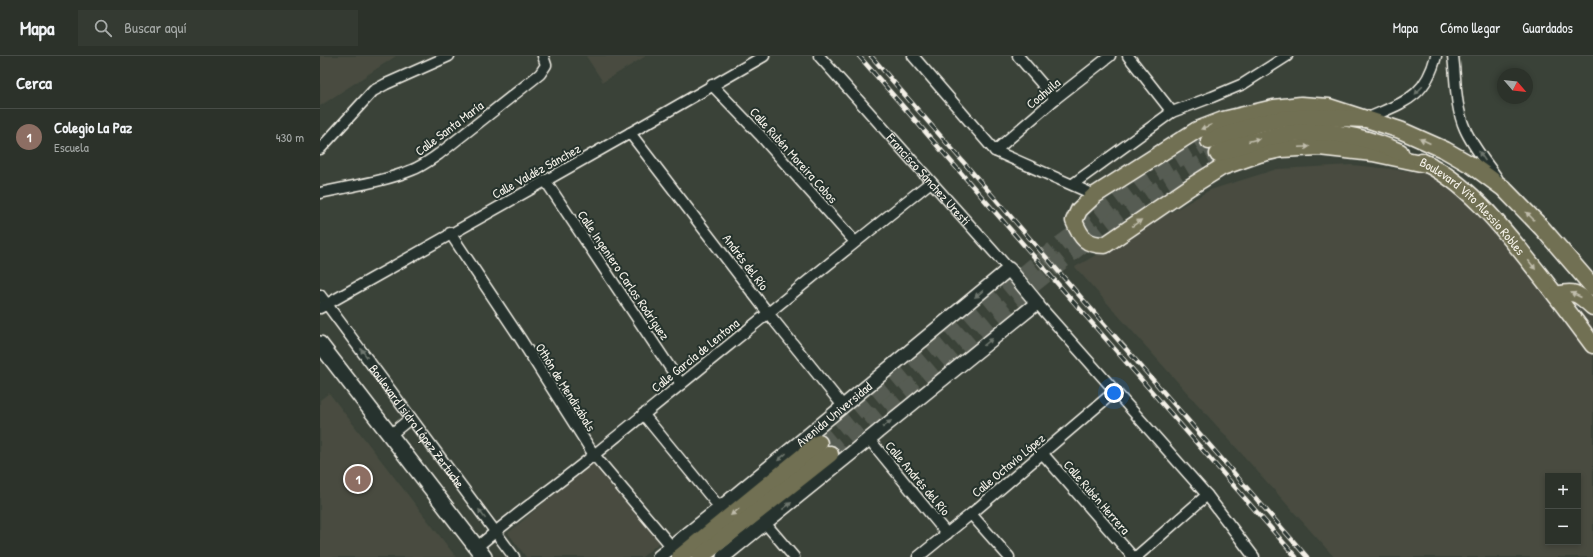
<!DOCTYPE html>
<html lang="es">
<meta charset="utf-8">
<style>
:root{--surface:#2c322a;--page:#343a32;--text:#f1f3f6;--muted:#a6aaa8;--line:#484d47;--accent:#8bbbb9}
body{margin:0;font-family:"Patrick Hand",sans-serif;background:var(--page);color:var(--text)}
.controls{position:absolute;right:12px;bottom:12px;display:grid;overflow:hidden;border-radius:0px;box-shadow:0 2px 6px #0003}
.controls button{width:36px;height:36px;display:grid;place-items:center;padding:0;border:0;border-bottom:1px solid var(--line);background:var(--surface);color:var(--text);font:20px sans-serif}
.compass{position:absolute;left:1177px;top:12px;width:36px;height:36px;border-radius:50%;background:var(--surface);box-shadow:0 2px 6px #0003;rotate:118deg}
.you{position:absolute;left:794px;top:337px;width:14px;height:14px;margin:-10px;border:3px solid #fff;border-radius:50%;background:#1a73e8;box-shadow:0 0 0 6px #1a73e833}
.badge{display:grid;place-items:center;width:26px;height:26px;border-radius:50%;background:var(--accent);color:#fff;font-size:13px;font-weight:700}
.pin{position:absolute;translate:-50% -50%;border:2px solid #fff;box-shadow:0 1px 4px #0006}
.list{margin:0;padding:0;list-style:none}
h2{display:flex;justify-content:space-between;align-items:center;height:52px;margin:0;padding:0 16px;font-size:17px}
h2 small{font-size:13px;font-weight:400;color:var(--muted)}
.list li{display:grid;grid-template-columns:26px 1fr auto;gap:12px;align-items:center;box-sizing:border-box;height:56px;padding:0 16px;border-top:1px solid var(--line)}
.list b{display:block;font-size:15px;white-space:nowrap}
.list p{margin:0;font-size:13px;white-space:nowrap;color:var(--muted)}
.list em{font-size:13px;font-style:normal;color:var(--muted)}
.icon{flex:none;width:22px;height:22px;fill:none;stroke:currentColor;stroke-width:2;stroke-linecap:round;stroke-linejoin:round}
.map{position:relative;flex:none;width:1273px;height:501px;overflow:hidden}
header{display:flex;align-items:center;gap:24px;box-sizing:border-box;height:56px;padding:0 20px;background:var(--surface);border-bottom:1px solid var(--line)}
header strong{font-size:19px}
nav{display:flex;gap:22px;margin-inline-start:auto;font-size:14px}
.search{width:280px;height:36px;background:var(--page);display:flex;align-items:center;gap:10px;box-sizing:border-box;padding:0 14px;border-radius:0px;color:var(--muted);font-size:15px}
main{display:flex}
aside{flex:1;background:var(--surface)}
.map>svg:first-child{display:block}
</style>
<header>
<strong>Mapa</strong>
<div class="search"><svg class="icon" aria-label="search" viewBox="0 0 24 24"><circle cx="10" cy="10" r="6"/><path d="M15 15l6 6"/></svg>Buscar aquí</div>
<nav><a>Mapa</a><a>Cómo llegar</a><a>Guardados</a></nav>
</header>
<main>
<aside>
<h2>Cerca<small></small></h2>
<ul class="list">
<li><span class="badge" style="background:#8d6e63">1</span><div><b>Colegio La Paz</b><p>Escuela</p></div><em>430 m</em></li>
</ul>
</aside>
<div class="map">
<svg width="1273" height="501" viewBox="0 0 1273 501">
<rect width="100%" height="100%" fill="#3a4238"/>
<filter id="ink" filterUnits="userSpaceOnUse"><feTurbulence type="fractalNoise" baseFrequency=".025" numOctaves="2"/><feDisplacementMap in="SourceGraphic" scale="8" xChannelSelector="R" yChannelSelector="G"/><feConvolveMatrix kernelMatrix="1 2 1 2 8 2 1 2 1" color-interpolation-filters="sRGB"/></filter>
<g filter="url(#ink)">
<g fill="#484c40" fill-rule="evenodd">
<path d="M0 0H76L0 50Z"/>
<path d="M266 0H326L283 26Z"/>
<path d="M1032 109 1111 117 1150 145 1249 261 1273 243V501H1014L755 211 890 134 957 113ZM1228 420H1258V486H1228Z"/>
<path d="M9 337 136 501H0V344Z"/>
<path d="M272 406 340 486 322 501H206L188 477Z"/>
</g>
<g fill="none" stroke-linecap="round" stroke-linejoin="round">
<g stroke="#565c52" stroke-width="16" stroke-dasharray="16 8" stroke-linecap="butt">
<path d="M499 387 735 192 827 122 889 85"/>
<path d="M510 398C572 347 633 296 694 245 759 191 823 137 898 98"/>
</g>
<defs>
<g id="minor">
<path id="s1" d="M499 0 689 213"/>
<path d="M593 0 675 95 775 139"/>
<path d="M698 0 735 43"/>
<path d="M808 0 852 56"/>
<path d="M1133 0C1136 24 1135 51 1145 73 1153 91 1166 106 1177 122"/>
<path d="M392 29 440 79 535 186"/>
<path d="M1046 63C1083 46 1105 43 1116 0"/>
<path d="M310 77 448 257 523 350"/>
<path d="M0 93 53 35 66 28 129 0"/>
<path d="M675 95 735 43 790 0"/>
<path d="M225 124 361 328"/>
<path d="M753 128 852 56 892 41 923 28 967 0"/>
<path d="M0 137C30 130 63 126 92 114 102 110 110 104 119 98L220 18 226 9 223 0"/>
<path d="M130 177 200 282 274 399 357 497"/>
<path id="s2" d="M0 239 194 501"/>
<path d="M717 247 887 439 934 501"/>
<path d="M0 252 310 77 444 0"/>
<path d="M323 358 400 452"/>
<path d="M70 379 91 362"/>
<path d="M549 383 627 478"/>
<path d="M722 397 813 501"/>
<path d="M651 458 689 501"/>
<path d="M445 467 474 501"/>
<path d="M156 492C194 459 236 430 275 398 387 308 498 215 611 126"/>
<path d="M598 501 651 458 794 336"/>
<path d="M816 501 887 439"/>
</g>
<g id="tertiary">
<path id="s3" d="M339 501 400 452 689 213 717 247 403 501"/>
</g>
<path id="secondary" d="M0 288 164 501"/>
<g id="primary">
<path d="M1046 63 1009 51 981 49 954 52 903 64 877 74 775 139 759 154 754 165C761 182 766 189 785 189L870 131 902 111 939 98 961 93 999 91 1053 97 1110 109"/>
<path d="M889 85 937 68 962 63 994 61 1046 63 1080 74 1125 94 1153 110 1183 132 1222 172 1273 231"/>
<path d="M898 98C962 71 1016 67 1080 96"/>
<path id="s4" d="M1101 105C1147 126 1181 170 1212 209 1233 235 1253 262 1273 289"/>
<path d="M1236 239C1256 234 1258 238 1273 251"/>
<path d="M360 501 499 387"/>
<path d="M380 501 510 398"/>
</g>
</defs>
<use href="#minor" stroke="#f4f1e8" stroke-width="13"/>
<use href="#tertiary" stroke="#f4f1e8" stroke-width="16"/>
<use href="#secondary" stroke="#f4f1e8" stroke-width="18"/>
<use href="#primary" stroke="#f4f1e8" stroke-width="19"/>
<use href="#minor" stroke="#26332d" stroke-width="10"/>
<use href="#tertiary" stroke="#26332d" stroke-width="13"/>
<use href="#secondary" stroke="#26332d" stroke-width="15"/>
<use href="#primary" stroke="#716f52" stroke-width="16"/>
<defs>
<g id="rail">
<path d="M539 0 976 501"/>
<path d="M551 0 987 501"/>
</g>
</defs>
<use href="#rail" stroke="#f4f1e8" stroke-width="4.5"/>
<use href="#rail" stroke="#26332d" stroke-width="3" stroke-dasharray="9" stroke-linecap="butt"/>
</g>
<defs><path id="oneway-solid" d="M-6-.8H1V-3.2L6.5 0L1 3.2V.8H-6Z"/></defs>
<g fill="#6e766e">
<use href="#oneway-solid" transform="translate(1099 34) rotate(134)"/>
<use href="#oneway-solid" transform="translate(1162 100) rotate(-124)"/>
<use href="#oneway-solid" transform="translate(659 238) rotate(141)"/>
<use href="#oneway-solid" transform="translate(668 286) rotate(-39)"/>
<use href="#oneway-solid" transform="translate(44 297) rotate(-126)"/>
<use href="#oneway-solid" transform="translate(567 368) rotate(-39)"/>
<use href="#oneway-solid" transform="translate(462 401) rotate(140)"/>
<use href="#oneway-solid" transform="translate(467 450) rotate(-38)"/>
<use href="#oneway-solid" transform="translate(162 458) rotate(-126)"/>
</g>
<g fill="#c0bdac">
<use href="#oneway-solid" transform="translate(886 71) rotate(158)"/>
<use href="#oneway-solid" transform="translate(934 84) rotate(-14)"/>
<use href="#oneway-solid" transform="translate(1105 85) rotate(-155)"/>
<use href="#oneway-solid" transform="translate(984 91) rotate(-3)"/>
<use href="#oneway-solid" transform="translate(1210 160) rotate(-135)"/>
<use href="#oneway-solid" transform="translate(817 167) rotate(-35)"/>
<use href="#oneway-solid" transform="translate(1212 209) rotate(52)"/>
<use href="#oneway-solid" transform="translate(1256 239) rotate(-155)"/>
<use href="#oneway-solid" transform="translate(415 456) rotate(141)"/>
</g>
</g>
<g text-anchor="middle" stroke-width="4" stroke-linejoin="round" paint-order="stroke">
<g font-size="13" fill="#f4f1e8" stroke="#26332d">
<text transform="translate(723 37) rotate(-40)" y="5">Coahuila</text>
<text transform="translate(129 72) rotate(-37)" y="5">Calle Santa María</text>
<text transform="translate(474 99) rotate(48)" y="5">Calle Rubén Moreira Cobos</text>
<text transform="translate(216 115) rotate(-29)" y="5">Calle Valdéz Sánchez</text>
<text dy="5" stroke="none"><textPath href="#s1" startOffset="165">Francisco Sánchez Uresti</textPath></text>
<text dy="5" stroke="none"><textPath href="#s4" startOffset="69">Boulevard Vito Alessio Robles</textPath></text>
<text transform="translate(426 206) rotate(53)" y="5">Andrés del Río</text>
<text transform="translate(304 219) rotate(56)" y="5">Calle Ingeniero Carlos Rodríguez</text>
<text transform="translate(375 299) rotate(-39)" y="5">Calle García de Lentona</text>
<text transform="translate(246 331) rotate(58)" y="5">Othón de Mendizábals</text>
<text dy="5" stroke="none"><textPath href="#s3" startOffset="226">Avenida Universidad</textPath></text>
<text dy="5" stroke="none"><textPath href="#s2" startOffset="163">Boulevard Isidro López Zertuche</textPath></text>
<text transform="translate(688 409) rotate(-40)" y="5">Calle Octavio López</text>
<text transform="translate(598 422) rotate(50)" y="5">Calle Andrés del Río</text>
<text transform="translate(777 441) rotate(49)" y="5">Calle Rubén Herrera</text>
</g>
</g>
</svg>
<div class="controls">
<button>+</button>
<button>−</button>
</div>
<svg class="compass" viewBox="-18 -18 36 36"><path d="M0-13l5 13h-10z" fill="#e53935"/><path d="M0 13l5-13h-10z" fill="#a6aaa8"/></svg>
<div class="you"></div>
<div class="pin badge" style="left:38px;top:423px;background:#8d6e63">1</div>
</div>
</main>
